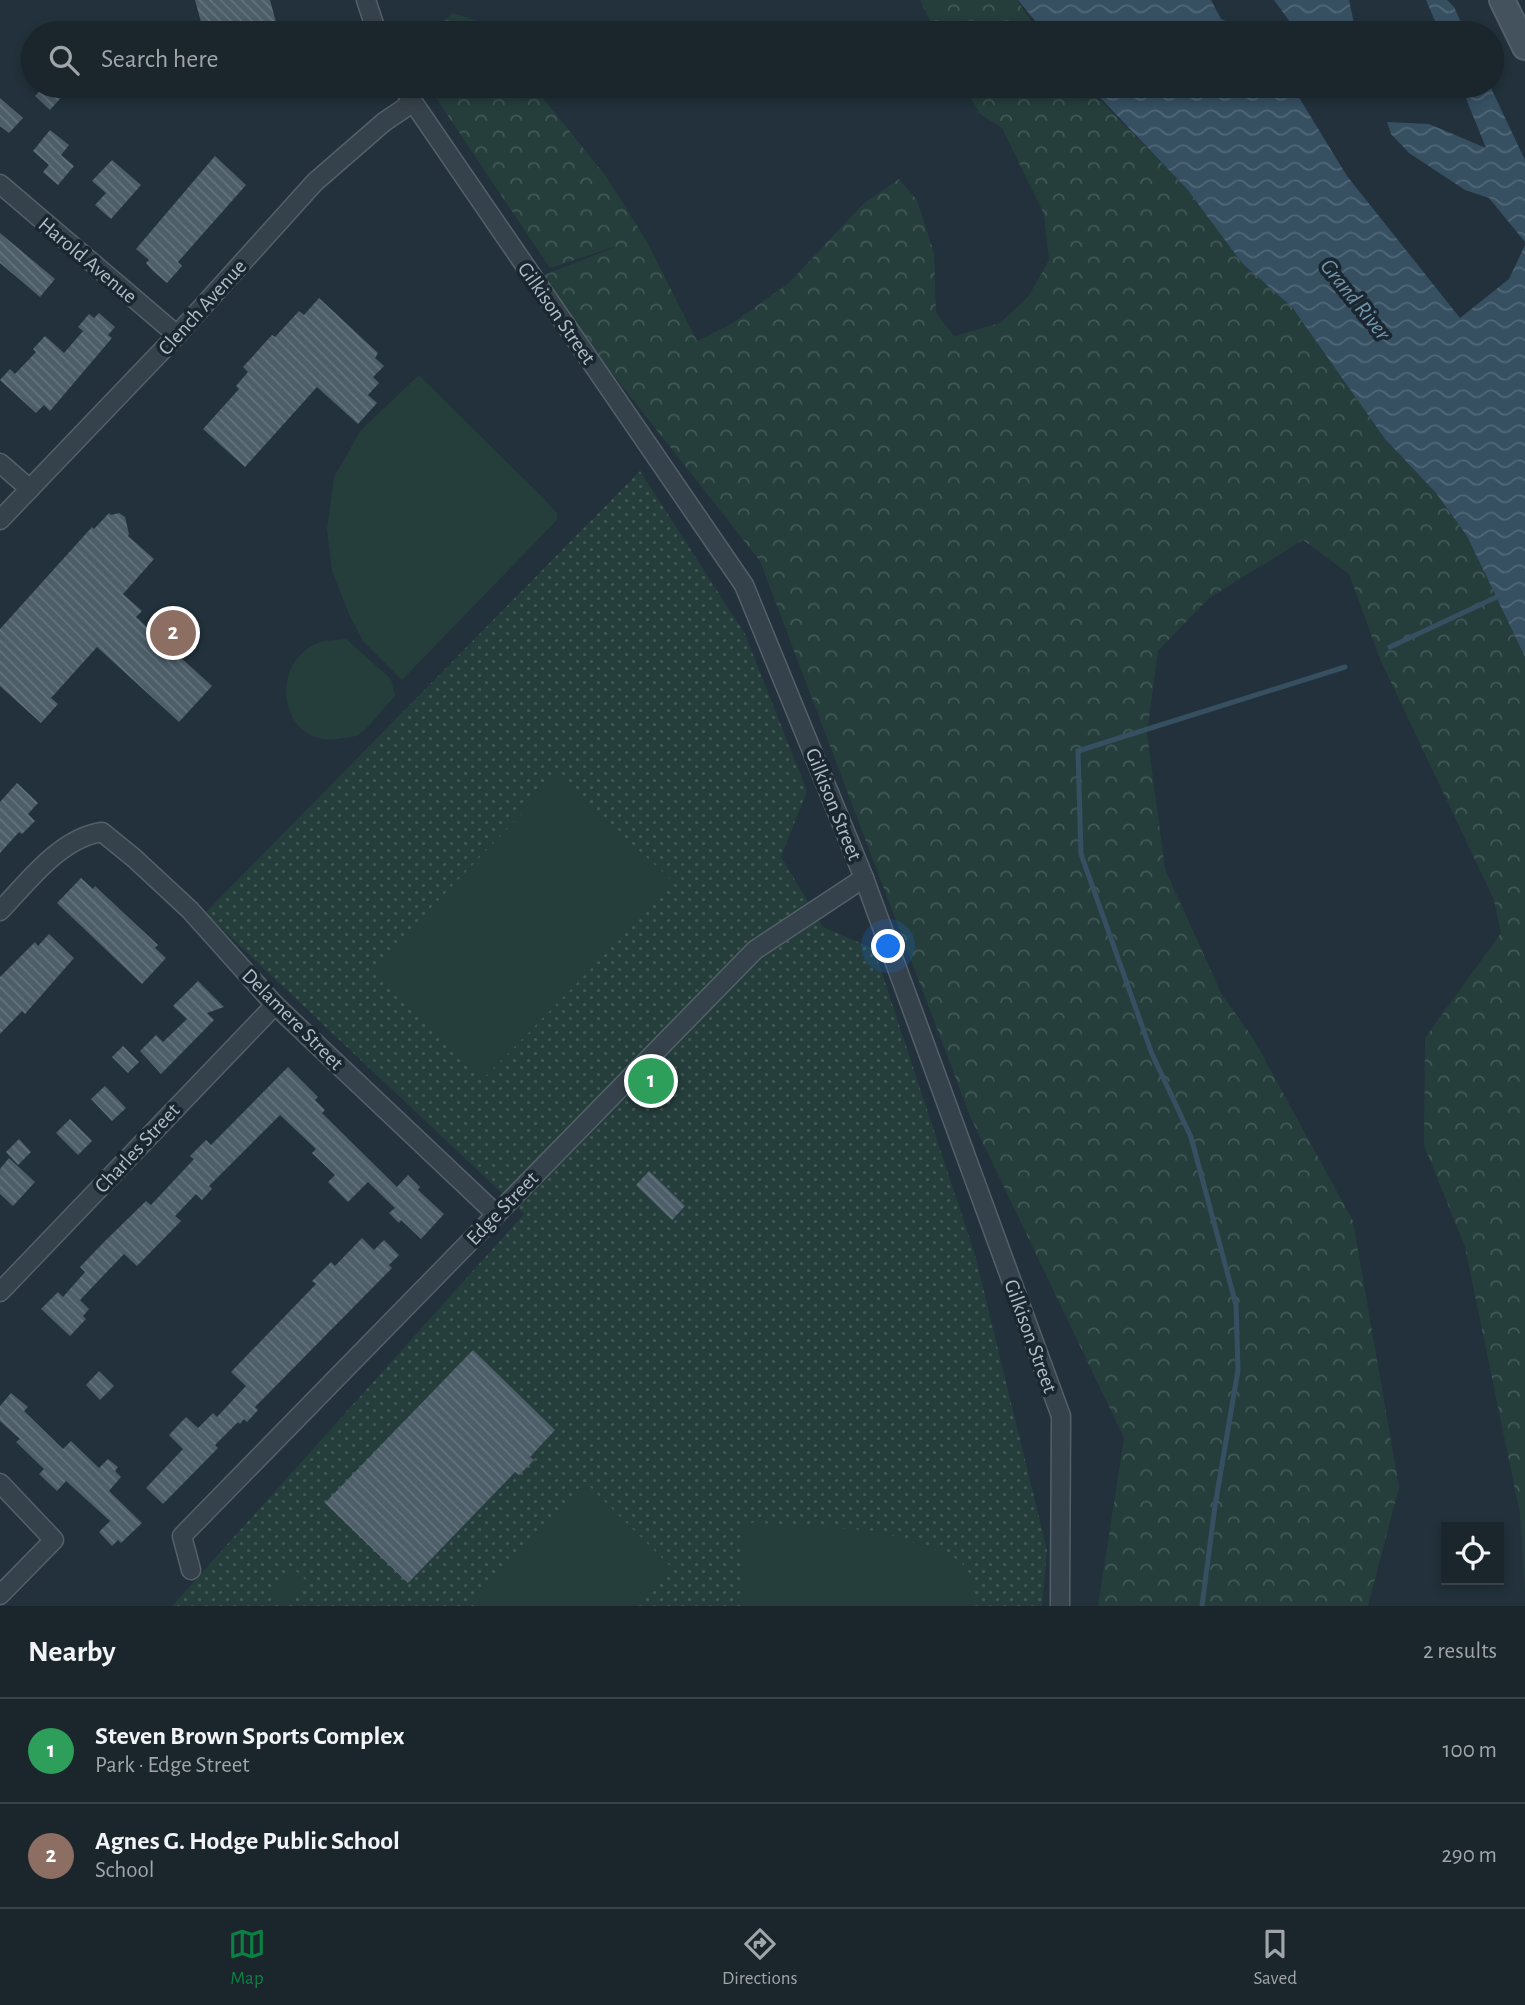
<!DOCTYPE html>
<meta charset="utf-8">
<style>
:root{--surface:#1a252c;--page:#273138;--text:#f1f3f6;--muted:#9fa5a9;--line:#384248;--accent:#0b8043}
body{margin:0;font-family:"Alegreya Sans",sans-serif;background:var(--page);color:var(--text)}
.controls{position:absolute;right:21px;bottom:21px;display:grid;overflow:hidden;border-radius:0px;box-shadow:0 4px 10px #0003}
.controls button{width:63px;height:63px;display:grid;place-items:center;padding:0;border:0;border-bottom:2px solid var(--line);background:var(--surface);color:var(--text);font:35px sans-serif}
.you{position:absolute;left:889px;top:947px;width:24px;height:24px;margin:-18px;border:5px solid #fff;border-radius:50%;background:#1a73e8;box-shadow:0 0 0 10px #1a73e833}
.badge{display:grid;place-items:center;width:46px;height:46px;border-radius:50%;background:var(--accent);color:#fff;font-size:23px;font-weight:700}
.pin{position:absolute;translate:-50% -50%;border:4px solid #fff;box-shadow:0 2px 7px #0006}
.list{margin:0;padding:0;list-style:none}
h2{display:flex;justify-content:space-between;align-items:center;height:91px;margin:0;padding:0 28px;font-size:30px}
h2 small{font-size:23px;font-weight:400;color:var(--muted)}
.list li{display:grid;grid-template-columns:46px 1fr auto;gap:21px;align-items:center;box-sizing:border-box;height:105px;padding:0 28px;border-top:2px solid var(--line)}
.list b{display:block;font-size:26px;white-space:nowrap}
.list p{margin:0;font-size:23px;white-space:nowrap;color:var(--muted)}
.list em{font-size:23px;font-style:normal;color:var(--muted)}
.icon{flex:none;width:38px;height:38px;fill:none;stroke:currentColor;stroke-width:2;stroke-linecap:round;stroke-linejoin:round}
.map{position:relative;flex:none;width:1525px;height:1606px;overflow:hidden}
.search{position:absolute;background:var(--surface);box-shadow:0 4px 10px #0003;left:21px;right:21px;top:21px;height:77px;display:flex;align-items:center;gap:18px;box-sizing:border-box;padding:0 24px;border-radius:38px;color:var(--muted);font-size:26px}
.sheet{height:301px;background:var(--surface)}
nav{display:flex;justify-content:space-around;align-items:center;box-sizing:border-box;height:98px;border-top:2px solid var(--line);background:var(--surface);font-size:19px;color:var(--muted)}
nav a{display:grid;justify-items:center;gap:4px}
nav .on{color:var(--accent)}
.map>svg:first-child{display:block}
</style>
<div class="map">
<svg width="1525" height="1606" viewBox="0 0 1525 1606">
<defs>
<pattern id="forest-crowns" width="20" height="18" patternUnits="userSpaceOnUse" patternTransform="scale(1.75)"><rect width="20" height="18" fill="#253e3c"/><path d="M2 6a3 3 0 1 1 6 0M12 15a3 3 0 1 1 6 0" fill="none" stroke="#425857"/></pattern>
<pattern id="park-dots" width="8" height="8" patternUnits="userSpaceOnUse" patternTransform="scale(1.75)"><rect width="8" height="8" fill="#253e3c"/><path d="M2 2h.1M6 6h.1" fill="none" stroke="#425857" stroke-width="1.8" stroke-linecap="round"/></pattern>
<pattern id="water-waves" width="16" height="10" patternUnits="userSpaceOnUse" patternTransform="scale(1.75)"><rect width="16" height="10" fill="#365062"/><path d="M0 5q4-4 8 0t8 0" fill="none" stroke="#516777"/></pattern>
<pattern id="building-back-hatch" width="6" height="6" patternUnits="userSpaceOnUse" patternTransform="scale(1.75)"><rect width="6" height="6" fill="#4d5e69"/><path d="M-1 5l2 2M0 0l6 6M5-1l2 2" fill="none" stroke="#64737d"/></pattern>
</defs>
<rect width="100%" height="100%" fill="#22313b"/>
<g fill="url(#forest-crowns)">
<path d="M920 0H1017L1039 33H936Z"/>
<path d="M453 13 483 23 491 33H436V28Z"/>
<path d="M428 86H533L605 175 646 240 697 341 731 324 789 283 863 204 899 179 917 200 934 253 936 313 954 336 1000 323 1028 297 1049 260 1044 214 1002 128 980 114 964 86H1078L1101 101 1187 189 1242 263 1292 307 1385 439 1436 493 1467 536 1525 657V1591L1520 1514 1465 1247 1424 1145 1425 1038 1501 933 1494 900 1380 659 1349 574 1303 540 1209 598 1158 651 1147 733 1165 869 1222 995 1253 1038 1353 1221 1399 1487 1368 1606H1098L1124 1438 970 1116 760 561 537 278 620 245 550 268Z"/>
</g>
<path fill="url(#park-dots)" d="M640 471 745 634 807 791 781 857 823 927 874 949 975 1255 1047 1550 1042 1606H172L524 1214 205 913Z"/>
<g fill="#253e3c">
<path d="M419 375 546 501 557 513V520L402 680 363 641 349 614 332 571 327 529 334 477 361 430Z"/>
<path d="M346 639 391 679 395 696C385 706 370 727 358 735 354 737 347 738 342 738 282 752 264 663 320 642 327 640 338 640 346 639Z"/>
<path d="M557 777 675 883 486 1076 374 967Z"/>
<path d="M585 1482 671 1567 635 1606H481L472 1598Z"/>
<path d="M742 1522 879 1531 948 1554 960 1561 968 1571 975 1588V1606H744Z"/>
<path d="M296 1571 308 1582 285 1606H281L271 1596Z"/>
</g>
<g fill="url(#water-waves)">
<path d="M1018 0H1211L1221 19 1254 33H1045Z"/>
<path d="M1274 0H1349L1356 33H1298Z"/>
<path d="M1426 0H1447L1454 7 1466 33H1440Z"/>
<path d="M1089 86H1292L1347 176 1460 318 1509 279 1525 245V657L1467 536 1436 493 1385 439 1292 307 1242 263 1187 189Z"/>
<path d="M1461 86H1490L1525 160V242L1489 198 1465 190 1409 153 1391 134 1387 122 1429 124 1486 148Z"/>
</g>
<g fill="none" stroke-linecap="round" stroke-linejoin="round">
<g stroke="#365062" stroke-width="5">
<path d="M1390 647 1501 595"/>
<path d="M1202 1606 1215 1506 1238 1370 1236 1305 1191 1137 1152 1054 1081 854 1078 751 1345 667"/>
</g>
</g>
<g fill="url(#building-back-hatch)">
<path d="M195 0H270L279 33H204Z"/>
<path d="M44 86H56L65 93 50 110 35 96Z"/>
<path d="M0 98 23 118 9 133 0 126Z"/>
<path d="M50 130 69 145 61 155 74 166 58 185 43 172 49 165 33 151Z"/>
<path d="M215 156 246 185 178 262 182 266 167 283 152 270 146 263 149 260 136 249Z"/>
<path d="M112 160 141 185 111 219 95 205 106 193 92 181Z"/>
<path d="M0 233 55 279 40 297 0 263Z"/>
<path d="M319 298 378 353 375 358 384 366 373 377 379 383 368 395 377 403 358 424 317 387 245 467 203 429 239 389 236 386 248 372 243 367 272 335 275 337 299 311 304 315Z"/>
<path d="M99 313 115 327 108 335 112 338 50 411 44 405 36 413 0 380 10 369 15 374 36 352 33 349 45 336 64 353 83 331 78 327 89 314 94 318Z"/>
<path d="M109 513 111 515 119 513 125 517 129 534 128 536 154 559 123 594 142 611 136 617 212 686 179 722 97 647 51 698 58 704 41 723 0 686V629L92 527 94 529Z"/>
<path d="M17 783 38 803 28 814 35 821 22 834 19 832 0 853V802Z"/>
<path d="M81 878 93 889 95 886 158 945 155 948 166 958 142 984 57 903Z"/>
<path d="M49 934 74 958 25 1014 22 1011 0 1034V977L35 942 38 946Z"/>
<path d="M198 981 224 1007 207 1013 214 1020 161 1074 140 1051 156 1035 163 1042 187 1019 173 1006Z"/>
<path d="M123 1046 139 1062 128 1073 112 1057Z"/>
<path d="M288 1067 318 1097 315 1100 325 1110 322 1113 397 1187 408 1175 420 1187 418 1190 444 1214 421 1239 401 1220 399 1223 389 1213 395 1208 368 1182 348 1202 328 1182 335 1175 312 1153 316 1149 280 1115 209 1186 212 1189 202 1200 196 1194 175 1216 181 1221 137 1266 124 1254 80 1300 89 1309 83 1316 86 1319 70 1336 41 1309 58 1292 63 1297 85 1272 80 1267 103 1243 146 1201 151 1205 194 1159 190 1156 206 1140 211 1145Z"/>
<path d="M105 1086 126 1108 112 1121 91 1099Z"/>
<path d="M70 1119 92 1141 78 1155 56 1133Z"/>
<path d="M19 1139 31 1152 18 1165 6 1152Z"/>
<path d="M9 1158 35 1182 13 1206 0 1194V1169Z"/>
<path d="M649 1171 685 1206 672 1220 636 1185Z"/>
<path d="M362 1238 374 1250 384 1240 399 1255 389 1265 392 1268 255 1407 258 1410 247 1422 244 1419 240 1424 238 1422 215 1445 218 1448 163 1504 146 1488 183 1449 169 1435 186 1417 198 1428 213 1413 217 1417 246 1386 231 1372 316 1284 312 1281 331 1262 335 1266Z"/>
<path d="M473 1350 555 1430 530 1457 534 1460 519 1475 515 1472 408 1583 325 1503Z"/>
<path d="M99 1371 114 1386 100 1400 86 1385Z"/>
<path d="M11 1393 28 1407 24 1411 63 1449 71 1441 99 1468 108 1459 118 1467 115 1471 121 1477 109 1491 142 1523 121 1543 118 1540 112 1546 99 1532 110 1521 66 1481 57 1491 39 1474 44 1469 16 1442 20 1439 0 1421V1406Z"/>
</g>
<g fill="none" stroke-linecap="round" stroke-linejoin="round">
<defs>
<g id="street">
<path d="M366 0 377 33"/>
<path d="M402 86 744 585 864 878 1061 1416 1060 1606"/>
<path d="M0 184 177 335"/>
<path d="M0 463 30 489"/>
<path d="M0 520 177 335 315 182 384 122 412 103"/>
<path d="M0 911C28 882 60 838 102 832L134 858 190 910 275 1005 496 1214"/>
<path d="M0 1292 275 1005"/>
<path d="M0 1483 54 1540 0 1595"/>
<path d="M191 1570 182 1536 755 950 864 878"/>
</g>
<path id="secondary" d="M1502 0 1525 47"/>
</defs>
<use href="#street" stroke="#546069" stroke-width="21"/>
<use href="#secondary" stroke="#546069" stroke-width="28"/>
<use href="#street" stroke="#36424b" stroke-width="18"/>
<use href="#secondary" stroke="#44525e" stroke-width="24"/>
</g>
<g text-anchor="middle" stroke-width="7" stroke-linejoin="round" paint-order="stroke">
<g font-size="21" fill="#b1bdc7" stroke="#1b2730">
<text transform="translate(88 260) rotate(40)" y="7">Harold Avenue</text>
<text transform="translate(202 307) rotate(-48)" y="7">Clench Avenue</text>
<text transform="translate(557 313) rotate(55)" y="7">Gilkison Street</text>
<text transform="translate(834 804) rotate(68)" y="7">Gilkison Street</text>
<text transform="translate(293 1019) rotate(45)" y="7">Delamere Street</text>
<text transform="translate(137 1148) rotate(-47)" y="7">Charles Street</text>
<text transform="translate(502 1208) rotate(-46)" y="7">Edge Street</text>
<text transform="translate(1031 1336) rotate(70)" y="7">Gilkison Street</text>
</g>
<g font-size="23" font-style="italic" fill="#7194aa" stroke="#1b2730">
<text transform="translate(1356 299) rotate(51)" y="8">Grand River</text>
</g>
</g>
</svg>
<div class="controls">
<button><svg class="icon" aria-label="locate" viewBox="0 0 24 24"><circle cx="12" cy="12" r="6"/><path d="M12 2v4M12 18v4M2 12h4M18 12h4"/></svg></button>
</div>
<div class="you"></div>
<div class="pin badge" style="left:651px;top:1081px;background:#2e9e5b">1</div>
<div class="pin badge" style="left:173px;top:633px;background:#8d6e63">2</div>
<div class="search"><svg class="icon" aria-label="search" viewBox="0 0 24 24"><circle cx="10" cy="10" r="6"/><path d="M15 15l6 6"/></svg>Search here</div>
</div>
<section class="sheet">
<h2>Nearby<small>2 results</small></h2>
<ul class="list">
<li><span class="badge" style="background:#2e9e5b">1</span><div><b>Steven Brown Sports Complex</b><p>Park · Edge Street</p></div><em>100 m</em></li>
<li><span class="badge" style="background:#8d6e63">2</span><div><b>Agnes G. Hodge Public School</b><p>School</p></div><em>290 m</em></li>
</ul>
</section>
<nav>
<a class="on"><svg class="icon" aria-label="map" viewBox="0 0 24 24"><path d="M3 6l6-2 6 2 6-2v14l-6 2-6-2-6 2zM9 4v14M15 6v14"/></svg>Map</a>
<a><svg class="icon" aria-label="directions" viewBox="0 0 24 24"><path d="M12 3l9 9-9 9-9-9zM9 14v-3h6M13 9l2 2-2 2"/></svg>Directions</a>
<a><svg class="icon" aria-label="saved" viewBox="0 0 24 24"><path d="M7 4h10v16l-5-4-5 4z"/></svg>Saved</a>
</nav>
